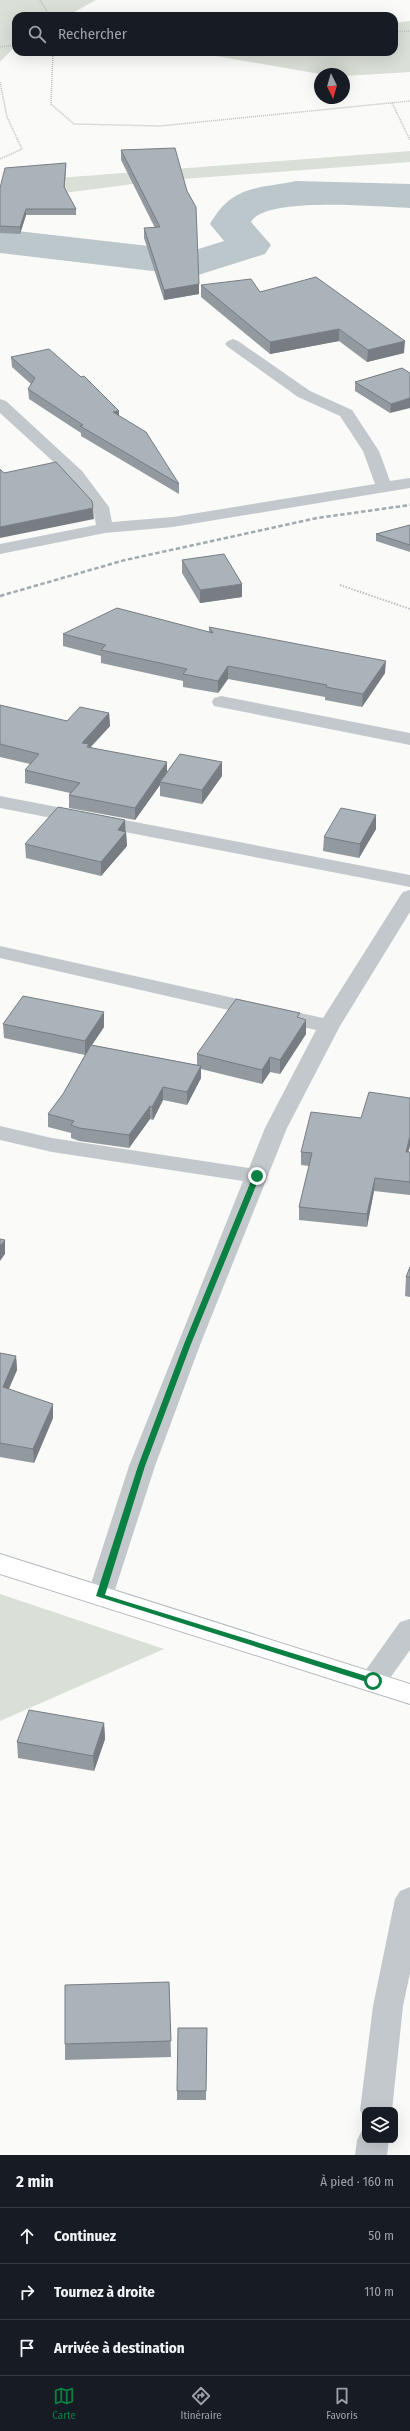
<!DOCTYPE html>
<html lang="fr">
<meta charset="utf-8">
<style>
:root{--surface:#171b24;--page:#20242c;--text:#f1f3f6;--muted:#9ea1a6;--line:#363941;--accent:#0b8043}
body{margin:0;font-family:"Fira Sans Condensed",sans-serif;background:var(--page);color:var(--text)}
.controls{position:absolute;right:12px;bottom:12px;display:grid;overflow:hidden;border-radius:8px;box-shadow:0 4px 16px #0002}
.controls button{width:36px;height:36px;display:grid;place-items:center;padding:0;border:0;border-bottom:1px solid var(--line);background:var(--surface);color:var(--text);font:20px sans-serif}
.compass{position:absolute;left:314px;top:68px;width:36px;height:36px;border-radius:50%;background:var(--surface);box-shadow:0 4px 16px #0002;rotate:175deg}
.stop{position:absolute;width:12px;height:12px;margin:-9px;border:3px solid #0b8043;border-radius:50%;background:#fff}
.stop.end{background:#0b8043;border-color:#fff;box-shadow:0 1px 4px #0008}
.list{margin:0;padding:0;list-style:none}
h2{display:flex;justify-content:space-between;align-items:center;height:52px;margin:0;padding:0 16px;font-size:17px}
h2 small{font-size:13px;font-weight:400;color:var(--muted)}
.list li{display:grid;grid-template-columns:26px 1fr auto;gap:12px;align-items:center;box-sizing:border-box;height:56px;padding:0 16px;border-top:1px solid var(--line)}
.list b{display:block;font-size:15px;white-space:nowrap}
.list em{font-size:13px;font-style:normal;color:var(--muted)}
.icon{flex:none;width:22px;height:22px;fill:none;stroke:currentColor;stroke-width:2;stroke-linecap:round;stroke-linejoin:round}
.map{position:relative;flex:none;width:410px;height:2155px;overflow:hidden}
.search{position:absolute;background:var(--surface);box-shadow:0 4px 16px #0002;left:12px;right:12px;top:12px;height:44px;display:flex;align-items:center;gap:10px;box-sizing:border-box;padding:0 14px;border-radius:12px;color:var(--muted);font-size:15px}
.sheet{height:220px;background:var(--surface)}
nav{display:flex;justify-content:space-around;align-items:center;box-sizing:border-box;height:56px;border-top:1px solid var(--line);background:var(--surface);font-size:11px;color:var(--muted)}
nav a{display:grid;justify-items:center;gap:2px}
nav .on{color:var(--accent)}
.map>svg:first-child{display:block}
</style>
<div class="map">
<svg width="410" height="2155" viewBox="0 0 410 2155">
<rect width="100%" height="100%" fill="#fafaf8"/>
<g fill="#dadfd7">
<path d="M0 0H96L67 16H16V45L0 62Z"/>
<path d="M410 21V72L344 76V74H320L193 52H394V23Z"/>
<path d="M410 151V162L156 181 25 198H0V186L32 180Z"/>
<path d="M0 1594 164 1649 0 1721Z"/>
</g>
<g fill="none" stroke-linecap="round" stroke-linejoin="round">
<path fill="#bbc7cb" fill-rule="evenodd" d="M296 181 410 184V208C380 207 265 196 251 222L271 245 265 254 195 276 0 253V229L192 251 224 241 210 224C232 185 257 189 296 181Z"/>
<defs>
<path id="secondary" d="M0 1554 410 1684V1704L0 1574Z"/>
</defs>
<use href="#secondary" stroke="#b3babf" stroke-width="2"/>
<g stroke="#bbbfc2" stroke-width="1.5" stroke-dasharray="1 1" stroke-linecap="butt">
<path d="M40 0 50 16"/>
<path d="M394 32 410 31"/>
<path d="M0 47 16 45"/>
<path d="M53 52 51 104 74 124 160 126 410 101"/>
<path d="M0 82 7 117 22 149 0 159"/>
<path d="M392 103 410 140"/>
</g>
<path stroke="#bbbfc2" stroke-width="2" stroke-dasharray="1.5 1.5" stroke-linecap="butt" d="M340 585 410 609"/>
<g fill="#c3c8cc" fill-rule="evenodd">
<path d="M233 339 238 341 310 391 352 410 379 451 390 481 410 478V488L173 527 105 533 0 554V544L96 525 93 507 70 477 0 413V399L6 401 82 471 109 507 112 522 173 517 375 484 363 451 340 416 298 397 228 347 225 344 228 341Z"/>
<path d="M221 696 410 733V745L214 706 212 702 214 698Z"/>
<path d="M0 796 410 875V887L0 808Z"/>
<path d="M410 890V912L340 1026 287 1128 200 1345 155 1466 113 1596 109 1603 100 1606 91 1603 87 1596 129 1466 243 1181 52 1152 0 1140V1126L52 1138 249 1168 265 1128 316 1030 0 958V946L323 1018 400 896 403 892Z"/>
<path d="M410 1619V1650L383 1688 373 1691 363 1688 359 1681 363 1674 400 1622Z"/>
<path d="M410 1887V1973L403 2006 392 2110H365V2120L360 2110 373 2006 395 1899 400 1891Z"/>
<path d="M365 2129V2140H389L387 2155H355L357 2140 362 2130Z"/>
</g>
<use href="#secondary" fill="#fff" fill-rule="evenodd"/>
<path stroke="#a2aab0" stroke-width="2.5" stroke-dasharray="4.5 2.5" stroke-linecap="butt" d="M0 596 125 560 317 518 410 505"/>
</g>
<g fill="#929a9f">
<path d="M121 150 187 191 199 284V294L164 300 144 238V228H155L121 160Z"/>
<path d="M66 163 64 188 76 209V215H26L20 234 0 233V188Z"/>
<path d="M201 285 260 292 404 353 367 362 339 341 270 354 201 297Z"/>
<path d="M11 357 119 411V416L179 484V494L81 436V433L29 399 28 389 31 384 12 367Z"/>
<path d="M402 368 390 413 355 391V382Z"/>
<path d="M410 525V552L376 541V534Z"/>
<path d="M182 560 242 597 200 603 182 573Z"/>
<path d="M209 627 385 673 362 707 325 700V697L228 679 218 693 183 687V681L101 663V656L63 646V634L209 632Z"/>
<path d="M0 705 67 721 109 713 110 726 90 747 167 772 222 762V776L202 804 160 796V785L135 820 69 808V795L70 793 25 783V770L30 764 0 757Z"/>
<path d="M376 815V829L359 858 323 851 324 837Z"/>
<path d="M125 820 127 846 101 876 26 858 25 844Z"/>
<path d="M299 1018 306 1034 280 1074 270 1072 262 1084 201 1069V1078L187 1105 163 1100 153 1120 150 1119 129 1148 79 1141 71 1138V1133L48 1127V1114L63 1094 85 1055 4 1038 3 1024 104 1027 92 1045 197 1065V1054Z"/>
<path d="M410 1098V1146L408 1152H410V1195L374 1191 367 1227 299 1220V1207L309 1166 301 1165V1152L361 1118Z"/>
<path d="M410 1267V1297L405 1296 406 1277Z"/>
<path d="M0 1353 16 1356 17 1370 9 1389 53 1418 34 1463 0 1457Z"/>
<path d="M104 1723 105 1739 94 1771 18 1758 17 1742Z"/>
<path d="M169 1982 171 2057 65 2060V2044Z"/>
<path d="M207 2028 206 2100H177V2091Z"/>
</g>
<g fill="#777d82">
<path d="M66 163V169L64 193V187Z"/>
<path d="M26 209V215L20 234V227Z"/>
<path d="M199 284V294L164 300V290Z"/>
<path d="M339 329V341L270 354V342Z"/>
<path d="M405 341 404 353 367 362 368 350Z"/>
<path d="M410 398V408L390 413 391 404Z"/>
<path d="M119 411V421L113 412Z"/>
<path d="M93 508 94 519 0 538V527Z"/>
<path d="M242 584V597L200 603V590Z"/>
<path d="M386 661 385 673 362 707 363 694Z"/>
<path d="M228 666V679L218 693V681Z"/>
<path d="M109 713 110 726 89 749 82 743Z"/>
<path d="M167 762V775L160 782V785L135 820V808Z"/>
<path d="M222 762V776L202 804V790Z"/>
<path d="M376 815V829L359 858 360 844Z"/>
<path d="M125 820V833L126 832 127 846 101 876V862L118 830Z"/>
<path d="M104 1012V1027L85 1055V1041Z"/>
<path d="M306 1020V1034L280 1074V1060Z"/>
<path d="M270 1057V1072L262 1084V1070Z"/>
<path d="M201 1066V1078L187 1105V1092Z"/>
<path d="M163 1087V1100L153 1120 152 1107Z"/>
<path d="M150 1106V1119L129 1148V1135Z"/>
<path d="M410 1136V1146L405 1164 406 1152Z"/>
<path d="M375 1178 374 1191 367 1227V1214Z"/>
<path d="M5 1240V1254L0 1261V1246Z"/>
<path d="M16 1356 17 1370 3 1401V1387Z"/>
<path d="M53 1404V1418L34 1463 33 1449Z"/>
<path d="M104 1723 105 1739 94 1771 93 1756Z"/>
</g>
<g fill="#aab3b9" stroke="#777d82">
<path d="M175 148 187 191 196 207 199 284 164 290 144 228 160 227 121 150Z"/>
<path d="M66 163 64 187 76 209H26L20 227 0 226V188L5 168Z"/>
<path d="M316 277 405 341 368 350 339 329 270 342 201 285 251 279 260 292Z"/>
<path d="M49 349 81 377 84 376 119 411 113 412 146 432 179 484 80 426 83 425 28 389 35 378 11 357Z"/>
<path d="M402 368 410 373V398L391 404 355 382Z"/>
<path d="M56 462 92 501 93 508 0 527V469L4 473Z"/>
<path d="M410 525V545L376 534Z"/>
<path d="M224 554 242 584 200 590 182 560Z"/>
<path d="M117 608 213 633 209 627 386 661 363 694 326 687 327 685 228 666 218 681 183 674 187 669 101 650 106 645 63 634Z"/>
<path d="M0 705 67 721 80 707 109 713 82 743 89 744 87 747 167 762 135 808 69 795 80 783 25 770 39 754 0 744Z"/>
<path d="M180 754 222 762 202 790 160 782Z"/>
<path d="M58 807 125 820 118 830 126 832 101 862 25 844Z"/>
<path d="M341 808 376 815 360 844 324 837Z"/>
<path d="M23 996 104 1012 85 1041 3 1024Z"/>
<path d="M236 999 300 1013 297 1017 306 1020 280 1060 270 1057 262 1070 197 1054Z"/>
<path d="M91 1045 201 1066 187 1092 163 1087 152 1107 150 1106 129 1135 79 1128 71 1125 74 1121 48 1114 63 1094Z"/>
<path d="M369 1092 410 1098V1136L406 1152H410V1182L375 1178 367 1214 299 1207 312 1153 301 1152 311 1112 361 1118Z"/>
<path d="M0 1239 5 1240 0 1246Z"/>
<path d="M410 1267V1277H406Z"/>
<path d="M0 1353 16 1356 3 1387 53 1404 33 1449 0 1443Z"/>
<path d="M29 1710 104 1723 93 1756 17 1742Z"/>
<path d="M169 1982 171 2041 65 2044V1985Z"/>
<path d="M178 2028H207L206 2091H177Z"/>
</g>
<path fill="#0b8043" d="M257 1174 260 1176 191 1344 145 1466 105 1595 376 1679V1683L373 1684 96 1596 138 1466 184 1344 253 1176Z"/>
</svg>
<div class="controls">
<button><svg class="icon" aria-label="layers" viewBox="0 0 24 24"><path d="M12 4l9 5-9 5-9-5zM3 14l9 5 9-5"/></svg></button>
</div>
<svg class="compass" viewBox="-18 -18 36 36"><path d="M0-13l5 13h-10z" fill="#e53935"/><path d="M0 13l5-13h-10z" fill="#9ea1a6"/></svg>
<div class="stop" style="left:373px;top:1681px"></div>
<div class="stop end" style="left:257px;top:1176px"></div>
<div class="search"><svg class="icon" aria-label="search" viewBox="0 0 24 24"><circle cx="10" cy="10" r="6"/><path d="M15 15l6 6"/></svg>Rechercher</div>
</div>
<section class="sheet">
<h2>2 min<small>À pied · 160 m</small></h2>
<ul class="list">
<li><svg class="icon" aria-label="ahead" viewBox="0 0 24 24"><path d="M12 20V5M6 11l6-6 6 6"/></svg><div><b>Continuez</b></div><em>50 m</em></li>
<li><svg class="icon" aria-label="right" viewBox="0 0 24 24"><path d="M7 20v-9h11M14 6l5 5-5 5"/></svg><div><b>Tournez à droite</b></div><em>110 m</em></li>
<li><svg class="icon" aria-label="arrive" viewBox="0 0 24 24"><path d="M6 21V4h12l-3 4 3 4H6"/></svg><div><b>Arrivée à destination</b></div></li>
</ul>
</section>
<nav>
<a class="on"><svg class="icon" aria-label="map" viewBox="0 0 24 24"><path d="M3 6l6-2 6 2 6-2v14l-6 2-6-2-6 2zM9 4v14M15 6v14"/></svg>Carte</a>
<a><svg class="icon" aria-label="directions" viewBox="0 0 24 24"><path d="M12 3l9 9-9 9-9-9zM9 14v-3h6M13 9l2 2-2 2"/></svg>Itinéraire</a>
<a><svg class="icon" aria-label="saved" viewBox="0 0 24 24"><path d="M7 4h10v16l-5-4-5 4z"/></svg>Favoris</a>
</nav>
